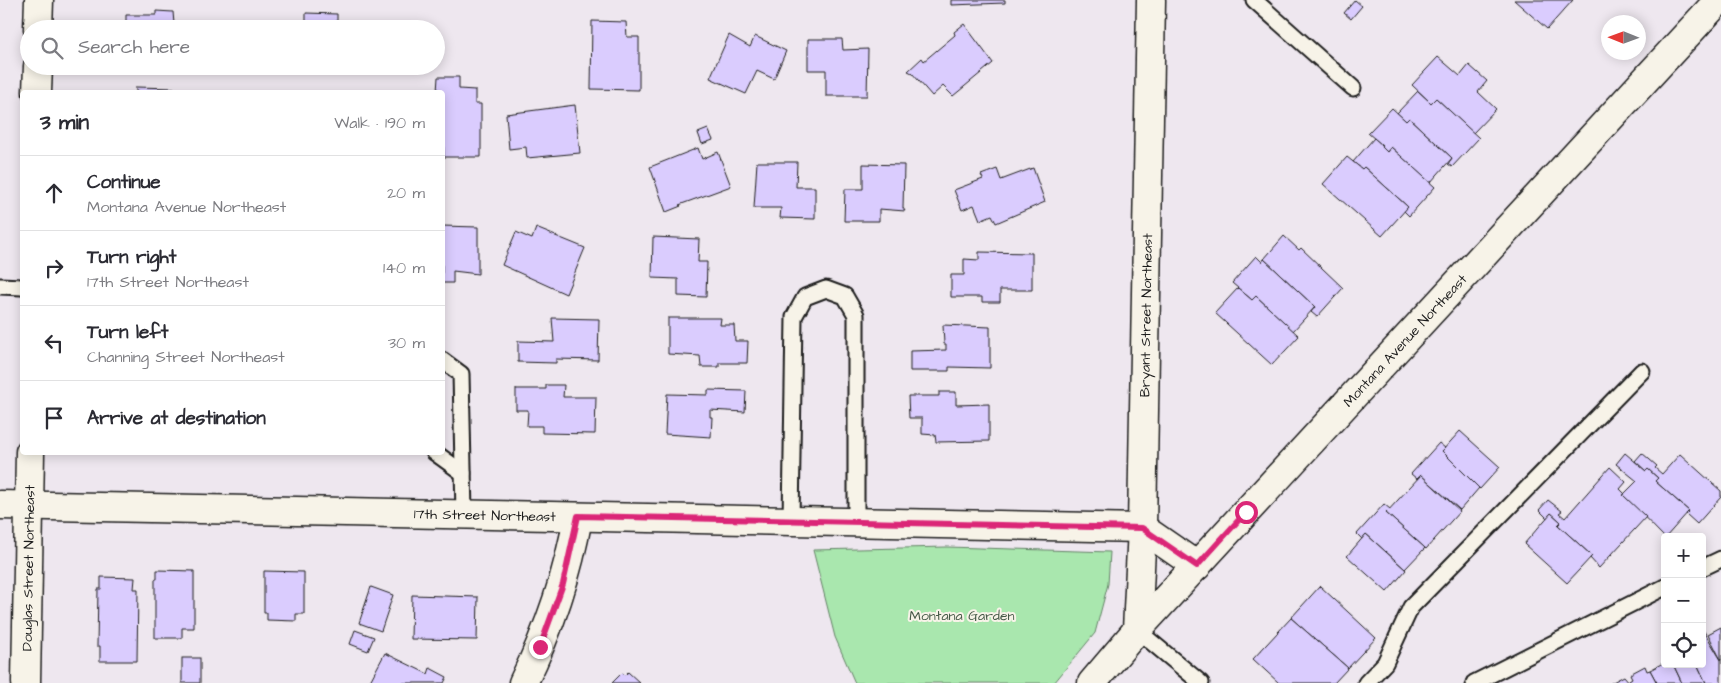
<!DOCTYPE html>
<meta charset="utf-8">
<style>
:root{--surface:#fff;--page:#f7f7f7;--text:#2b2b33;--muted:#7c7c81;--line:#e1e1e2}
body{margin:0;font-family:"Architects Daughter",sans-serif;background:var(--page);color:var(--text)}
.controls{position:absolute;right:15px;bottom:15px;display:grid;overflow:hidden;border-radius:5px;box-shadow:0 2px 12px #0003}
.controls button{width:45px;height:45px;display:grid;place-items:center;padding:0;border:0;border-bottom:1px solid var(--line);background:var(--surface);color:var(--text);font:25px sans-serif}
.compass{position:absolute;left:1601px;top:15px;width:45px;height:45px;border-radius:50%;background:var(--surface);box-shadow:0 2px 12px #0003;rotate:271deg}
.stop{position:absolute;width:15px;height:15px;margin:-11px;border:4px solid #db2777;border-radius:50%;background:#fff}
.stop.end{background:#db2777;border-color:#fff;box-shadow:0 1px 5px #0008}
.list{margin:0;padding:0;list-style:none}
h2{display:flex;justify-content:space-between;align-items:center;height:65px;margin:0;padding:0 20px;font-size:21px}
h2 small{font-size:16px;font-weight:400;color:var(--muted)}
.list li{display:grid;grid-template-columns:32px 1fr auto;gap:15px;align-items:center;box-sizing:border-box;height:75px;padding:0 20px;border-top:1px solid var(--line)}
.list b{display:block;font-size:19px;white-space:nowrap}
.list p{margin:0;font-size:16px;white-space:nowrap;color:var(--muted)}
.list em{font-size:16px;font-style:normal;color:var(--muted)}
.icon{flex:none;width:28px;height:28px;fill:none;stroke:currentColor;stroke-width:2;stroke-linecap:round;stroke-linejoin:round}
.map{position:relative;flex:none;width:1721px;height:683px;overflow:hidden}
.search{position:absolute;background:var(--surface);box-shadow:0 2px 12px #0003;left:20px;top:20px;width:425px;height:55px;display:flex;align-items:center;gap:12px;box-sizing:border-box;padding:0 18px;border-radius:28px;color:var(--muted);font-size:19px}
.panel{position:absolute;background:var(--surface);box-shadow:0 2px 12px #0003;left:20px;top:90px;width:425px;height:365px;border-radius:5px}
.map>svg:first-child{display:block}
</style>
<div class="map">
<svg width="1721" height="683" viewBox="0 0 1721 683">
<rect width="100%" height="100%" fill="#eee7ef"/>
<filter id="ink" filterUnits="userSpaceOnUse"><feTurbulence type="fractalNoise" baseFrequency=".02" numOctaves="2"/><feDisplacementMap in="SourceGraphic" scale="10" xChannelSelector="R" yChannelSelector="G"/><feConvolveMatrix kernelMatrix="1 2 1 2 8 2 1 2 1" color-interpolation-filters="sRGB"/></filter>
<g filter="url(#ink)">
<path fill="#a9e7ae" stroke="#628265" d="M947 547 1110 552 1108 584 1095 633 1054 683H855L835 637 813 550Z"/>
<g fill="#daccfe" stroke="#1c1c1c">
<path d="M951 0H1005V3L951 5Z"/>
<path d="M1355 0 1362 6 1351 19 1344 13Z"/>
<path d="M1514 0H1573L1547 29Z"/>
<path d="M156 11 173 12 174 24H206V29H126V15H156Z"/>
<path d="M306 13 337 14V29H306Z"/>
<path d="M592 21 626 22 627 37H639V90L591 89Z"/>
<path d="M964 24 993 63 953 96 943 86 932 96 912 73 908 71 922 58 924 61 955 35 954 32Z"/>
<path d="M729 35 750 47 755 36 786 51 774 79 757 71 746 94 710 78Z"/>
<path d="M808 39H842L843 50 868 49 867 96H826V70H808Z"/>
<path d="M1438 57 1460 76 1469 65 1487 81 1478 92 1496 109 1473 133 1436 98 1431 103 1412 85Z"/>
<path d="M280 66H327V72L280 71Z"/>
<path d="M438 77H459V89L475 90V104H481V157H444L442 92H437Z"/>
<path d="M136 87 174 88V92H216H136Z"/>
<path d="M1418 91 1431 103 1436 98 1479 138 1452 167 1448 164 1452 158 1409 118 1406 121 1397 113Z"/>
<path d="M575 105 580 153 527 158 526 147 509 149 506 114Z"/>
<path d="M1392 108 1406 121 1409 118 1452 158 1430 183 1391 147 1387 152 1382 147 1383 146 1368 133Z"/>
<path d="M708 129 713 140 702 144 698 133Z"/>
<path d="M1374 138 1383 146 1382 147 1387 152 1391 147 1435 187 1409 216 1404 211 1408 207 1364 167 1362 169 1353 162Z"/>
<path d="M698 148 702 159 718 152 731 186 679 205 681 206 666 212 650 167Z"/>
<path d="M1347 157 1362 169 1364 167 1408 207 1382 236 1323 184Z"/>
<path d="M757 162H797L796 187H815V219L780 218 781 208H754Z"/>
<path d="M863 164 904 165 903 208 905 211 879 209V221H844L845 189H863Z"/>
<path d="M1033 168 1045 202 996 223 992 215 980 220 974 205 962 210 954 190 983 179 981 175 997 169 1001 180Z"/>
<path d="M442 226 478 227V274L453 271V283H442Z"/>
<path d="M536 228 585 248 566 294 502 265 516 232 532 239Z"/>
<path d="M1284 236 1299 250 1301 248 1343 288 1317 317 1311 312 1315 307 1264 259Z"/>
<path d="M653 237 699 239 698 262H707L706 297 678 296V279L652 278Z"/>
<path d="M979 252 1032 253V290H1000V302H982V297H951V275H964V259L979 260Z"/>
<path d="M1256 256 1262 262 1264 259 1315 307 1293 331 1256 296 1252 300 1232 283Z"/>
<path d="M1238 288 1252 300 1256 296 1299 336 1272 365 1215 313Z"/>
<path d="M552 318 599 319 598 360 556 359V363L518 362V341L554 342Z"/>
<path d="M668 318H721L720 325H734L735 341H748L747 363H719V367H701L700 356 668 354Z"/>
<path d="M943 325 990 327V368L949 367V371H910V351L946 350V344H944Z"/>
<path d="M546 385H564L563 397H596L595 434 542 433V426H527L528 410H516V389H546Z"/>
<path d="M708 390 746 391 745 412 710 410V417H712L711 437 665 434 667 394 708 395Z"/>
<path d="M939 392H956V405L989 404V441L936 442 935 435 922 434V418H909L908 396H939Z"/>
<path d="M1460 431 1500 467 1480 489 1442 451Z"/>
<path d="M1439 443 1445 448 1442 451 1479 488 1460 510 1421 475 1417 479 1411 474Z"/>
<path d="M1625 453 1646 471 1648 469 1658 478 1655 481 1689 511 1665 538 1623 495 1637 481 1616 464Z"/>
<path d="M1642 453 1657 466 1655 468 1662 474 1680 454 1721 491V497L1697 524 1686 514 1689 511 1655 481 1658 478 1648 469 1646 471 1635 461Z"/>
<path d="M1610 467 1626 482 1620 489 1625 494 1623 495 1646 517 1599 568 1590 558 1592 556 1558 525 1561 522 1551 513 1547 518 1539 510 1548 500 1562 511 1559 513 1565 518Z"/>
<path d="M1421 475 1460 511 1426 549 1386 513Z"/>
<path d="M1384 504 1390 509 1386 513 1425 548 1405 569 1366 534 1362 539 1357 534Z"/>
<path d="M1551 513 1561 522 1558 525 1592 556 1567 583 1524 544Z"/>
<path d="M1366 534 1406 570 1387 592 1347 556Z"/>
<path d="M157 570 194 571V628H182V638H155V579H157Z"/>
<path d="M264 571 304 572V614H296V621L267 620V613H264Z"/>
<path d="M101 577 135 578 134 589H138L137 661H100V646H97L98 589H101Z"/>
<path d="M1320 586 1376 638 1348 668 1291 618Z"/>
<path d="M371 587 393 595 381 631 359 623Z"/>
<path d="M412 595 478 597 477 640 411 639Z"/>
<path d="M1291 618 1348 668 1334 683H1279L1253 659Z"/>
<path d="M1721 627V660L1708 634Z"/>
<path d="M1702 628 1721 660V683H1706L1697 664H1702Z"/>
<path d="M355 630 374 637 368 651 350 644Z"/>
<path d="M385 653 428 674 430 668 447 677 444 683H369Z"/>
<rect x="182" y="658" width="18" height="25"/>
<path d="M1665 662V664H1673L1682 683H1657L1650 670Z"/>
<path d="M1673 664H1697L1706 683H1682Z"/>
<path d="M1645 666 1647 671 1650 670 1657 683H1630L1629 680 1632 678 1630 674Z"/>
<path d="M628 672 640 683H612L622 673 625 675Z"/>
<path d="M1624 676 1630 683H1611Z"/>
</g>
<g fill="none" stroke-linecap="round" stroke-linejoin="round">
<defs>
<g id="lane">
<path d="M1254 0 1353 88"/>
<path d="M0 286 22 287"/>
<path d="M442 360 461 374 464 514"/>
<path d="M434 452 463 473"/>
<path d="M791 521 794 317 805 297 826 289 845 296 856 315V522"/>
<path d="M1702 568 1721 559"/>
<path d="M1137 630 1201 683"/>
<path d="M1366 683 1385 663 1411 607 1642 371"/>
<path d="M1474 683 1665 587"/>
</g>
<g id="street">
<path d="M38 29 39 0"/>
<path d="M37 92 38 66"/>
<path id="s1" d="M0 505 1142 528 1197 566"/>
<path id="s2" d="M1137 630 1142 528 1151 0"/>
<path id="s3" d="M26 683 30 452"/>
<path d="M523 683C549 630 568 575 578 517"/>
</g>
<g id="secondary">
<path id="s4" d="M1092 683 1137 630 1719 0"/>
</g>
</defs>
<use href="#lane" stroke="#1c1c1c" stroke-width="19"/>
<use href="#street" stroke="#1c1c1c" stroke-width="31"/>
<use href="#secondary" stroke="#1c1c1c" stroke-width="31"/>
<use href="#lane" stroke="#f7f3e8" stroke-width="15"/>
<use href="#street" stroke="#f7f3e8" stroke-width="28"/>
<use href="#secondary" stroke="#f7f3e8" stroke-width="28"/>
</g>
</g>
<g fill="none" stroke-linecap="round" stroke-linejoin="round" filter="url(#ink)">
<path stroke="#db2777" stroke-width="6" d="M540 647 563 584 578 516 1142 528 1197 566 1246 512"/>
</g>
<g text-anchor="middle" stroke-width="4" stroke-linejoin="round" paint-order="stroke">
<g font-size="14" fill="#1c1c1c" stroke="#f7f3e8">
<text dy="5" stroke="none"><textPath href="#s2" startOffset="315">Bryant Street Northeast</textPath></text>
<text dy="5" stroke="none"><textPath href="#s4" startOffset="464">Montana Avenue Northeast</textPath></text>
<text dy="5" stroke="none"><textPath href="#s1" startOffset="485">17th Street Northeast</textPath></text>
<text dy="5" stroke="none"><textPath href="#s3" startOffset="115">Douglas Street Northeast</textPath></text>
</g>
<g font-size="14" fill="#465948" stroke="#f7f3e8">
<text x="962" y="620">Montana Garden</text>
</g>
</g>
</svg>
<div class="controls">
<button>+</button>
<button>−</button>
<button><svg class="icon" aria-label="locate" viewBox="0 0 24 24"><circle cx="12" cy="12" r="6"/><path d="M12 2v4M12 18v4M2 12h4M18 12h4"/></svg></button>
</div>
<svg class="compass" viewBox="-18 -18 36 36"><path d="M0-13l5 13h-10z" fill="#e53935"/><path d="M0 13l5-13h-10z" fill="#7c7c81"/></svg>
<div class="stop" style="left:1246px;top:512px"></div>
<div class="stop end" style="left:540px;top:647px"></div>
<div class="search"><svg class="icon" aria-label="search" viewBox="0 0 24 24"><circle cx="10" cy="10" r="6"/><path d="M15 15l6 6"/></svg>Search here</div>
<section class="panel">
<h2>3 min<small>Walk · 190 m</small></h2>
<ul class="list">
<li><svg class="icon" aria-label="ahead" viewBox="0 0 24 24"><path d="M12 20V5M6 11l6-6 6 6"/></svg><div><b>Continue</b><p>Montana Avenue Northeast</p></div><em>20 m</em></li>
<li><svg class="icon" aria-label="right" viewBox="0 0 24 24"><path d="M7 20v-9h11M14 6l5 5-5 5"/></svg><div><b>Turn right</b><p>17th Street Northeast</p></div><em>140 m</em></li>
<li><svg class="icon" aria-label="left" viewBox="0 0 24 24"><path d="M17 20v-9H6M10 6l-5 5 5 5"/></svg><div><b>Turn left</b><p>Channing Street Northeast</p></div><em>30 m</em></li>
<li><svg class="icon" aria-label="arrive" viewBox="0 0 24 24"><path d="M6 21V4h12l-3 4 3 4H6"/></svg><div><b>Arrive at destination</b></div></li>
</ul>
</section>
</div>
